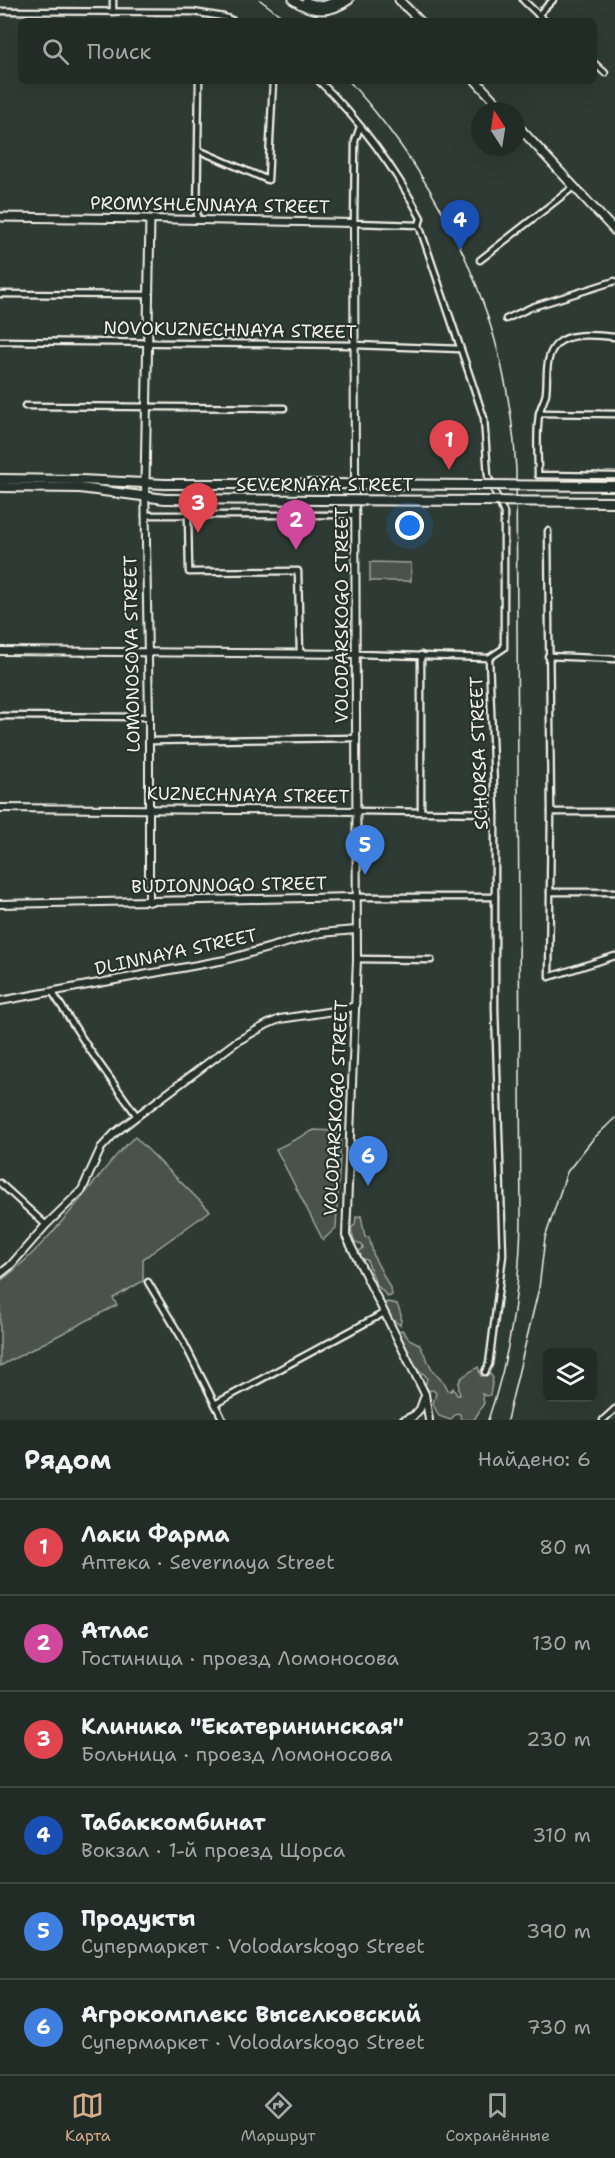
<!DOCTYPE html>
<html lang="ru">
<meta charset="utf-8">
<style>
:root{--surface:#222c27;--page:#2e3833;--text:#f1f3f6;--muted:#a2a7a7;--line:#3f4844;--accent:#d6ab8b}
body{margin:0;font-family:"Shantell Sans",sans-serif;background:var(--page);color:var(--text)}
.controls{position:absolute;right:18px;bottom:18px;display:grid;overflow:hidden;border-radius:9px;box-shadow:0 6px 24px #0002}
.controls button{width:54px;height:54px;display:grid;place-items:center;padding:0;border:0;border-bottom:2px solid var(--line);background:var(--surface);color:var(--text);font:30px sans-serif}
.compass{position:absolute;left:471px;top:102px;width:54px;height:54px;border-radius:50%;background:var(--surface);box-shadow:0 6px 24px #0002;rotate:348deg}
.you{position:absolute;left:410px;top:526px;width:21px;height:21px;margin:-15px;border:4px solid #fff;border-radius:50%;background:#1a73e8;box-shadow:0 0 0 9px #1a73e833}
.badge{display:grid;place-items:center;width:39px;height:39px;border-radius:50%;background:var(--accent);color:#fff;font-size:20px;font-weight:700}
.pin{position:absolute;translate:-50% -50px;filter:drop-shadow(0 2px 3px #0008)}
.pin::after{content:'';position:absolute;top:32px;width:21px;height:18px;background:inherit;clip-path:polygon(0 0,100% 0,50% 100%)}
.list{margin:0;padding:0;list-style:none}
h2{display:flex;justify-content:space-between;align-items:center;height:78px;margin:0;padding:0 24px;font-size:26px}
h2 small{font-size:20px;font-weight:400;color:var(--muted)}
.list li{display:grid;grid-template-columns:39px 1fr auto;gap:18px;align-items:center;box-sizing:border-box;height:96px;padding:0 24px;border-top:2px solid var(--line)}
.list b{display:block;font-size:22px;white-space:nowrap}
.list p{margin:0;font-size:20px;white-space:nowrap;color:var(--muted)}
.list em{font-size:20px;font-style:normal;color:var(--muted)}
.icon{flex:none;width:33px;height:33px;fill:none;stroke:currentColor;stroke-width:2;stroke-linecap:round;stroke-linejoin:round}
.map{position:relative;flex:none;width:615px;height:1420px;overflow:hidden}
.search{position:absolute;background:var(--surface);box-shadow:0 6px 24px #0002;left:18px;right:18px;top:18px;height:66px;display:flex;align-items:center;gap:15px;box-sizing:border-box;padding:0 21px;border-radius:9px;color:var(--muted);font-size:22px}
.sheet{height:654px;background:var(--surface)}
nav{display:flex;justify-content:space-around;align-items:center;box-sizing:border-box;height:84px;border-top:2px solid var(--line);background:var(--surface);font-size:16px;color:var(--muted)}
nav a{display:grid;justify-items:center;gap:3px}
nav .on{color:var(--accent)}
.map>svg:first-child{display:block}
</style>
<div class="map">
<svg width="615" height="1420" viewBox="0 0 615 1420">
<rect width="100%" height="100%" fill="#2e3b34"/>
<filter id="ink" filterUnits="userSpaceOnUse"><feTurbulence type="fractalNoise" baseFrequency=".0167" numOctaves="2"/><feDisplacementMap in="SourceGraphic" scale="12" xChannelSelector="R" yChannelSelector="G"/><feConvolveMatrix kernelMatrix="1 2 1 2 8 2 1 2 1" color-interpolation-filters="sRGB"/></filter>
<g filter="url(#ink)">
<g fill="#48524c" stroke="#9ea29a" stroke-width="1.5">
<path d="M370 562 411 563V581H370Z"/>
<path d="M314 1130 335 1131 341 1140 336 1228 323 1240 276 1149Z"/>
<path d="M135 1137 210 1211 143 1259V1281L113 1298 117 1305 0 1366V1281C33 1258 67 1216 92 1185 106 1168 118 1151 135 1137Z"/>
<path d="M361 1216 365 1237H369L374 1257 391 1290 392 1295 388 1297 376 1284 367 1260 359 1258 357 1253 363 1248 362 1245 354 1242 351 1228 355 1225 356 1217Z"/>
<path d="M387 1302 397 1304C400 1312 403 1317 400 1325L390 1318 383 1306Z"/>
<path d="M402 1330 409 1339 419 1344 433 1371 445 1384 448 1390 451 1391 453 1388 457 1395H460C455 1377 463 1377 478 1367L481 1376 490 1374 493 1378 490 1395 486 1396 482 1394 484 1403 474 1420H461L460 1414 457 1413 450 1420 439 1416 433 1404 436 1393 433 1390 429 1391 425 1386 427 1378 424 1374 415 1369 396 1332Z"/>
</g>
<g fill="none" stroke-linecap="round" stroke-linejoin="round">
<defs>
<g id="minor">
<path d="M113 0V12"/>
<path d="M523 0 545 21"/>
<path d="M0 11 193 12 224 17 234 21"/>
<path d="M538 15 553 0"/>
<path d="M594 63 605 73"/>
<path d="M319 81C358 118 396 170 421 218L419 225 484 418 488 476 504 513V648L489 658"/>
<path d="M360 127 355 141 354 223 419 225"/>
<path d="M198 150 268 180 273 81"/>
<path d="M197 219 199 81"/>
<path d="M480 260 571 189"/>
<path d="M0 294 149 295"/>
<path d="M506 319 532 307 615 281"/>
<path d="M615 337C598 336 571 331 557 344 544 356 548 377 546 393 545 400 540 407 539 415 536 434 538 455 538 475L615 476"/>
<path d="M0 341 355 345 460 349"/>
<path d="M25 406 284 408"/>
<path d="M539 413 615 414"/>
<path d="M145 515H356"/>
<path d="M188 515 189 572 298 571 300 654"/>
<path d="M548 531 551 812 549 977 615 956"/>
<path d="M356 654 489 658"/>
<path d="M548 656 615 659"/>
<path d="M0 716 149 717"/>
<path d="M149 741 357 738"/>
<path d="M357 811 495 813"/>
<path d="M421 812V655"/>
<path d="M551 812H615"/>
<path d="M550 892H615"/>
<path d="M356 897H495"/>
<path d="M357 959 431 960"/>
<path d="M53 993 89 1049 137 1116"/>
<path d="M0 1183 46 1225"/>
<path d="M148 1282 181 1337 223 1420"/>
<path d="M485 1372 489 1364 503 1255 495 1009V813L489 658"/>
<path d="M215 1404 384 1313"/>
<path d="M403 1420 413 1415"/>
<path d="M603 1420 615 1409"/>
</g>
<g id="tertiary">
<path d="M150 219 354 223 357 959 346 1236 425 1394 429 1420"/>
<path d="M145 483 149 717V902"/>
<path d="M0 651 356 654"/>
<path d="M0 808 357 811"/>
<path d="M0 904 356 897"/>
<path d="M0 1001 225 960 321 933 356 930"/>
<path d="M0 1274 10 1266 46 1225 82 1190 101 1148 115 1133 137 1116 236 1042 268 1024 280 1019 347 1009 356 1005"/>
<path d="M410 1420 420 1409 424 1398"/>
</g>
<g id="secondary">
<path d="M293 0C312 13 330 14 349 0"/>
<path d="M399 0 420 21"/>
<path d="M306 2 322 6 340 0"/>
<path d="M476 81 504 111"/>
<path d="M516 124 615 231"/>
<path d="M0 217 150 219 145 483"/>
</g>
<g id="primary">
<path d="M0 479 80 480 165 484H319"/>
<path d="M0 487 80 488 165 499"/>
</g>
</defs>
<use href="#minor" stroke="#f4f1e8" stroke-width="9"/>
<use href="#tertiary" stroke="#f4f1e8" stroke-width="10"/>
<use href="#secondary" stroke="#f4f1e8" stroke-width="11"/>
<use href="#primary" stroke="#f4f1e8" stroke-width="12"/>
<use href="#minor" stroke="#26332d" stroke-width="4.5"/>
<use href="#tertiary" stroke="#26332d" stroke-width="6"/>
<use href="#secondary" stroke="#26332d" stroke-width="7"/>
<use href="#primary" stroke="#26332d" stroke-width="8"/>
<g stroke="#f4f1e8" stroke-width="1.5">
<path d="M260 0 288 21"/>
<path d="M349 81C447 190 509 323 516 470L521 1222C519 1291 511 1354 488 1420"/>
<path d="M507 1420 539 1288 545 1238 567 1172 593 1139 615 1118"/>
</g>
<defs>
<g id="primary-bridge">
<path d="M319 484 615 486"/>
<path d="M165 499 615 502"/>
</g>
</defs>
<use href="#primary-bridge" stroke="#f4f1e8" stroke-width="12" stroke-linecap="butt"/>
<use href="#primary-bridge" stroke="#26332d" stroke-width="8"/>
</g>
</g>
<g text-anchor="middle" stroke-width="4.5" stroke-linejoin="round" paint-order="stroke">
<g font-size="18" fill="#f4f1e8" stroke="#26332d">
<text transform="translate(210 205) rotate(1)" y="6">PROMYSHLENNAYA STREET</text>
<text transform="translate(230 330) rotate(1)" y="6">NOVOKUZNECHNAYA STREET</text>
<text x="325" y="491">SEVERNAYA STREET</text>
<text transform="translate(342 615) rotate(-90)" y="6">VOLODARSKOGO STREET</text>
<text transform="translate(132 654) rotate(-91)" y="6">LOMONOSOVA STREET</text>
<text transform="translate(479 753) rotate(-92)" y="6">SCHORSA STREET</text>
<text transform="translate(248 795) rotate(1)" y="6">KUZNECHNAYA STREET</text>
<text transform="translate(229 885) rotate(-1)" y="6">BUDIONNOGO STREET</text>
<text transform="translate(176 952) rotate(-12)" y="6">DLINNAYA STREET</text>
<text transform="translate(336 1108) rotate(-87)" y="6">VOLODARSKOGO STREET</text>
</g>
</g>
</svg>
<div class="controls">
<button><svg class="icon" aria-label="layers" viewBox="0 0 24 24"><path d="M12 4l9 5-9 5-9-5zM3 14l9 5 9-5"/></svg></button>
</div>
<svg class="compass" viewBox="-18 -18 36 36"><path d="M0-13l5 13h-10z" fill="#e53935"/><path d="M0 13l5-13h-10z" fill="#a2a7a7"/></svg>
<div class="you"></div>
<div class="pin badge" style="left:449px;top:470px;background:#e0444e">1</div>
<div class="pin badge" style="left:296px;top:550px;background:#d1479c">2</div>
<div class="pin badge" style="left:198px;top:533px;background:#e0444e">3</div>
<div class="pin badge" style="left:460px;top:250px;background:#1a4fb4">4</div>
<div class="pin badge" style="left:365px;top:875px;background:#3f7fe0">5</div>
<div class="pin badge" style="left:368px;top:1186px;background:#3f7fe0">6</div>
<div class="search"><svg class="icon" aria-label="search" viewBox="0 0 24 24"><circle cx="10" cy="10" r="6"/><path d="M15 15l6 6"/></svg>Поиск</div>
</div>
<section class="sheet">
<h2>Рядом<small>Найдено: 6</small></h2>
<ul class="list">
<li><span class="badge" style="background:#e0444e">1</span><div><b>Лаки Фарма</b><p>Аптека · Severnaya Street</p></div><em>80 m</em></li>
<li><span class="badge" style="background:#d1479c">2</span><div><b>Атлас</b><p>Гостиница · проезд Ломоносова</p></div><em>130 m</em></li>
<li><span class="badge" style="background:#e0444e">3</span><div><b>Клиника &quot;Екатерининская&quot;</b><p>Больница · проезд Ломоносова</p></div><em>230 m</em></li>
<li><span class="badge" style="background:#1a4fb4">4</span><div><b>Табаккомбинат</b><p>Вокзал · 1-й проезд Щорса</p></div><em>310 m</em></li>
<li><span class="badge" style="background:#3f7fe0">5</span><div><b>Продукты</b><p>Супермаркет · Volodarskogo Street</p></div><em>390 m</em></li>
<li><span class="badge" style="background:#3f7fe0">6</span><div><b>Агрокомплекс Выселковский</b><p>Супермаркет · Volodarskogo Street</p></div><em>730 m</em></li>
</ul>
</section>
<nav>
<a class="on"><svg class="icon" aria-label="map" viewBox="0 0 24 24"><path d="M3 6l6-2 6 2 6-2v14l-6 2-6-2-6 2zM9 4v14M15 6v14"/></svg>Карта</a>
<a><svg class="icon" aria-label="directions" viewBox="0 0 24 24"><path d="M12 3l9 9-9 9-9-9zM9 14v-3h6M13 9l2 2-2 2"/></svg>Маршрут</a>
<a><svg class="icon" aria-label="saved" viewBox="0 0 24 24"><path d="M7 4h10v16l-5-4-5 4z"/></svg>Сохранённые</a>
</nav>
